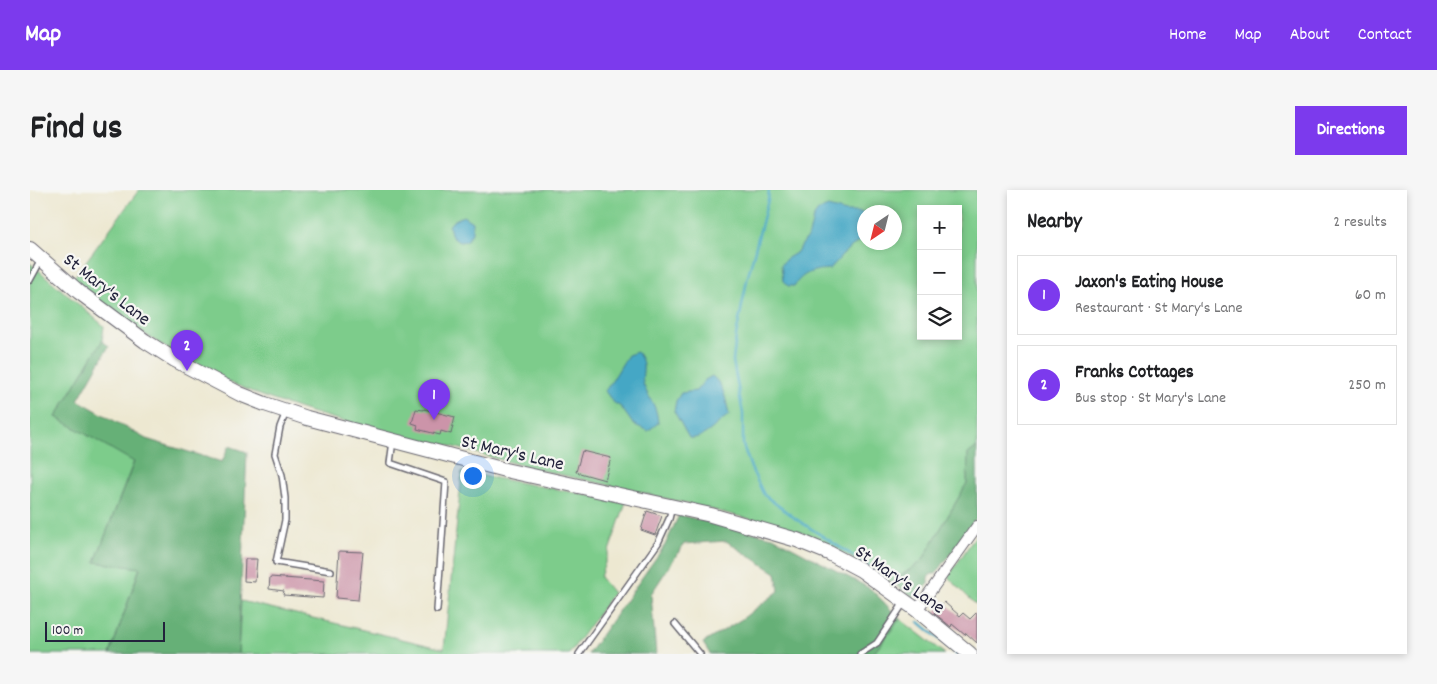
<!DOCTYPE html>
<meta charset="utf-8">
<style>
:root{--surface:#fff;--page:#f6f6f6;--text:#202124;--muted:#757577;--line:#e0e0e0;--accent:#7c3aed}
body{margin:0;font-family:Dekko,sans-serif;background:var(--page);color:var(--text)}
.controls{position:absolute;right:15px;top:15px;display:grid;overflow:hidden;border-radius:0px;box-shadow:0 2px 8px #0003}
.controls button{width:45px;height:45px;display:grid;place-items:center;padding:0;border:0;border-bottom:1px solid var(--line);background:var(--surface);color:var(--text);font:25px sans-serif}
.compass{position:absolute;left:827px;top:15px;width:45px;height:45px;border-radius:50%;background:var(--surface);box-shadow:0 2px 8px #0003;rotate:215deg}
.scale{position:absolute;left:15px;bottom:12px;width:120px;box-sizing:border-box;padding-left:5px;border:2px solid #22223b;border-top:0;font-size:14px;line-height:18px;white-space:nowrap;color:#22223b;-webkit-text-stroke:4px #f6f6f2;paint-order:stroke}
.you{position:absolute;left:442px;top:285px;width:18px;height:18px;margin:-12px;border:4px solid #fff;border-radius:50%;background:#1a73e8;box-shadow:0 0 0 8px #1a73e833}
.badge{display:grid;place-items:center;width:32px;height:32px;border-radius:50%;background:var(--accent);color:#fff;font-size:16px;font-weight:700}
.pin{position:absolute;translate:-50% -41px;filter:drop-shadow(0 1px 2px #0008)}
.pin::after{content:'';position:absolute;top:26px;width:18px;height:15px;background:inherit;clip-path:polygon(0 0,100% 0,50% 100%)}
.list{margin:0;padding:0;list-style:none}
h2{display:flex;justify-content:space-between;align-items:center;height:65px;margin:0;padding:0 20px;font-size:21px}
h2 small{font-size:16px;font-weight:400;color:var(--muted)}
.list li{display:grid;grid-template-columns:32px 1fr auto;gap:15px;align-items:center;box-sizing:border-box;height:80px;margin:0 10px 10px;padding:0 10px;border:1px solid var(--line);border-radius:0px}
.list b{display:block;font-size:19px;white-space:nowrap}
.list p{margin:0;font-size:16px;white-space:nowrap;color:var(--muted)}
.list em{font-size:16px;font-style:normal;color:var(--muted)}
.icon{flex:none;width:28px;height:28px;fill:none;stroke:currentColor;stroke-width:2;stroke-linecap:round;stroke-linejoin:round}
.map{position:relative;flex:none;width:947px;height:464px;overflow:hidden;border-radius:0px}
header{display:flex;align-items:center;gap:30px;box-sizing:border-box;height:70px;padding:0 25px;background:var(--accent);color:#fff}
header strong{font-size:24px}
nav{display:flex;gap:28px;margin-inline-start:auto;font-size:18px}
.intro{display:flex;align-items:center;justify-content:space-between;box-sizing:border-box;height:120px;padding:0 30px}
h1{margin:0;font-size:35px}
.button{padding:12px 22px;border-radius:0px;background:var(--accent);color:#fff;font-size:18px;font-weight:700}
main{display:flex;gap:30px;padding:0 30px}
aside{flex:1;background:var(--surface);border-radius:0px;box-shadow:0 2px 8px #0003}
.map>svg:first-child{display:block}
</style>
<header>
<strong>Map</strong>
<nav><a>Home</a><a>Map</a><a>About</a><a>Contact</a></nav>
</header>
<div class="intro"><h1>Find us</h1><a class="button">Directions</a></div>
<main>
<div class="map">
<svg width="947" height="464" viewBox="0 0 947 464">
<rect width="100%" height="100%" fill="#f6f6f2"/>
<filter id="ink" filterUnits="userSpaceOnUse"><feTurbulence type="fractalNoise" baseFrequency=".02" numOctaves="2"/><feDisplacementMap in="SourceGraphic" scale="10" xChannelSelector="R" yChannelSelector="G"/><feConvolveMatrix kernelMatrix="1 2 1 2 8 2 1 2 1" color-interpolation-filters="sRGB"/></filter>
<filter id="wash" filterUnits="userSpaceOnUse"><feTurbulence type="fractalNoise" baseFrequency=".0096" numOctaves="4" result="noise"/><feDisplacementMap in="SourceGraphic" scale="20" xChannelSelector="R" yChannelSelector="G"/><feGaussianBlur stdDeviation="1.12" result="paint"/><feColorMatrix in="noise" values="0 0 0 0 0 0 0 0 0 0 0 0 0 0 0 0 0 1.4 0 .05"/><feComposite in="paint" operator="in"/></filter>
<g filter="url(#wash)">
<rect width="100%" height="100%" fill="#ede8d1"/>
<g fill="#7dcc8b" stroke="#507763" fill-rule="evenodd">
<path d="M109 0H947V257L938 264 937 293 892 371 862 392 802 357 769 341 597 299 505 279 417 255 355 243 277 221 237 208 187 187 141 161 113 143 42 90ZM891 19H928V146H891ZM834 22H864V52H834Z"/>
<path d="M0 73 74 136 72 151 26 227 104 271 65 372 110 377 80 464H0Z"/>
<path d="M432 282 596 312 570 387 583 403 539 464H208L211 411 414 459Z"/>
<path d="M947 344V416L918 387Z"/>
<path d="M870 429 915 464H843Z"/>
</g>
<g fill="#66b077" stroke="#446959">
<path d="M72 151 79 156 48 210 116 249 192 272 199 256 217 262 208 464H80L110 378 65 372 104 272 26 227Z"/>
<path d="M947 257V327L906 384H902L898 387 899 394 883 407 862 392 892 371 937 293 938 264Z"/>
<path d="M649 325 743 347 841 399 870 429 843 464H680L673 453 712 429 749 401 746 383 696 351 654 354 621 404 626 464H558L635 355Z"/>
</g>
<g fill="#45a7c5" stroke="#346480">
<path d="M798 17 816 22H831L834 25V48L818 59 800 79C783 80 774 82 764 96H758L753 91 751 75 756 69 766 63 779 45 783 28 788 21Z"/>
<path d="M433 26 442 32V43L437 51 429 52 422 47 419 36 423 31Z"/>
<path d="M607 162C619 177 609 184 614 196 620 211 627 215 628 233L618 241 603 234 591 217 583 212 575 201C584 189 590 177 598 165Z"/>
<path d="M682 186C694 195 696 210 699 225 686 233 675 250 659 248L644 221 646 211 651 203 666 201 675 190Z"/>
</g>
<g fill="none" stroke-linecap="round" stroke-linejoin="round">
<g stroke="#45a7c5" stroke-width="2.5">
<path d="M739 0 738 10 717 90 706 146 703 171 713 224V255L721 278 734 305 766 329 856 387"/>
<path d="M889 432 927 464"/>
</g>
</g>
<g id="blocks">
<g fill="#cc94a9">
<path d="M386 219 394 220V219L425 227 421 244 411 241 410 245 387 239 388 235 382 233Z"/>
<path d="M552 261 581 268 575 290 546 282Z"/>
<path d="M617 321 632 326 625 345 611 340Z"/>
<path d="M309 361 333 362 328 410 306 408Z"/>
<path d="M215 369H227L225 392 214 391Z"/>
<path d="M240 387 294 391 293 408 253 405 254 401 239 399Z"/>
<path d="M914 412 930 426 933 423 940 429 947 422V453L936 443 935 445 922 434 921 437 904 423Z"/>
</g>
</g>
</g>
<g filter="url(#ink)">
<use href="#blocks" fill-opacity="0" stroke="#696770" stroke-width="1"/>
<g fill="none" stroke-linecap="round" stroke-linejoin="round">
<defs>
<g id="lane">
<path d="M0 90 11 70"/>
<path d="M256 222 250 237 245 264 252 285 255 308V330L246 372 301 381"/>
<path d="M363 251 360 273 416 292 407 420"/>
<path d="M645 434 670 464"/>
<path d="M549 464 628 353 639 329 642 317"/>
<path d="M830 464 847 453 875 411"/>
</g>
<path id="street" d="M887 420 947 336"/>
<path id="secondary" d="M0 59 49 102 115 151 145 170 210 204 235 214 277 228 475 280 681 325 767 350 799 363 831 380 887 420 940 464"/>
</defs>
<use href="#lane" stroke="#696770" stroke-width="8"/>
<use href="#street" stroke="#696770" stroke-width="12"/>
<use href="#secondary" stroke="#696770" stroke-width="16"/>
<use href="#lane" stroke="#fff" stroke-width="5"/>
<use href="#street" stroke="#fff" stroke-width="10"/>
<use href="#secondary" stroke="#fff" stroke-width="14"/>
</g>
</g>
<g text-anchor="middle" stroke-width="4.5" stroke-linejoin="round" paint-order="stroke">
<g font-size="19" fill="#22223b" stroke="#f6f6f2">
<text transform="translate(78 98) rotate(38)" y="7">St Mary's Lane</text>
<text transform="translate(483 261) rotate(13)" y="7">St Mary's Lane</text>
<text transform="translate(871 388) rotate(35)" y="7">St Mary's Lane</text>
</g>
</g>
</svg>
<div class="controls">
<button>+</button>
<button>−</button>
<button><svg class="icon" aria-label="layers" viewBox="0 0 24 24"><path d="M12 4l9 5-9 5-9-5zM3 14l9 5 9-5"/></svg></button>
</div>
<svg class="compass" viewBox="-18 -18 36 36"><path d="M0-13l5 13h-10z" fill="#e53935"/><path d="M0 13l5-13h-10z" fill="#757577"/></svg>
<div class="scale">100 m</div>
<div class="you"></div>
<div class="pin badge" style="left:404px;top:230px">1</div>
<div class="pin badge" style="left:157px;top:181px">2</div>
</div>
<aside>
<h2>Nearby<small>2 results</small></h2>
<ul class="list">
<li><span class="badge">1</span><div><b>Jaxon's Eating House</b><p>Restaurant · St Mary's Lane</p></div><em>60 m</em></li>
<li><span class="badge">2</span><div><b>Franks Cottages</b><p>Bus stop · St Mary's Lane</p></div><em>250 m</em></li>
</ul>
</aside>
</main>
